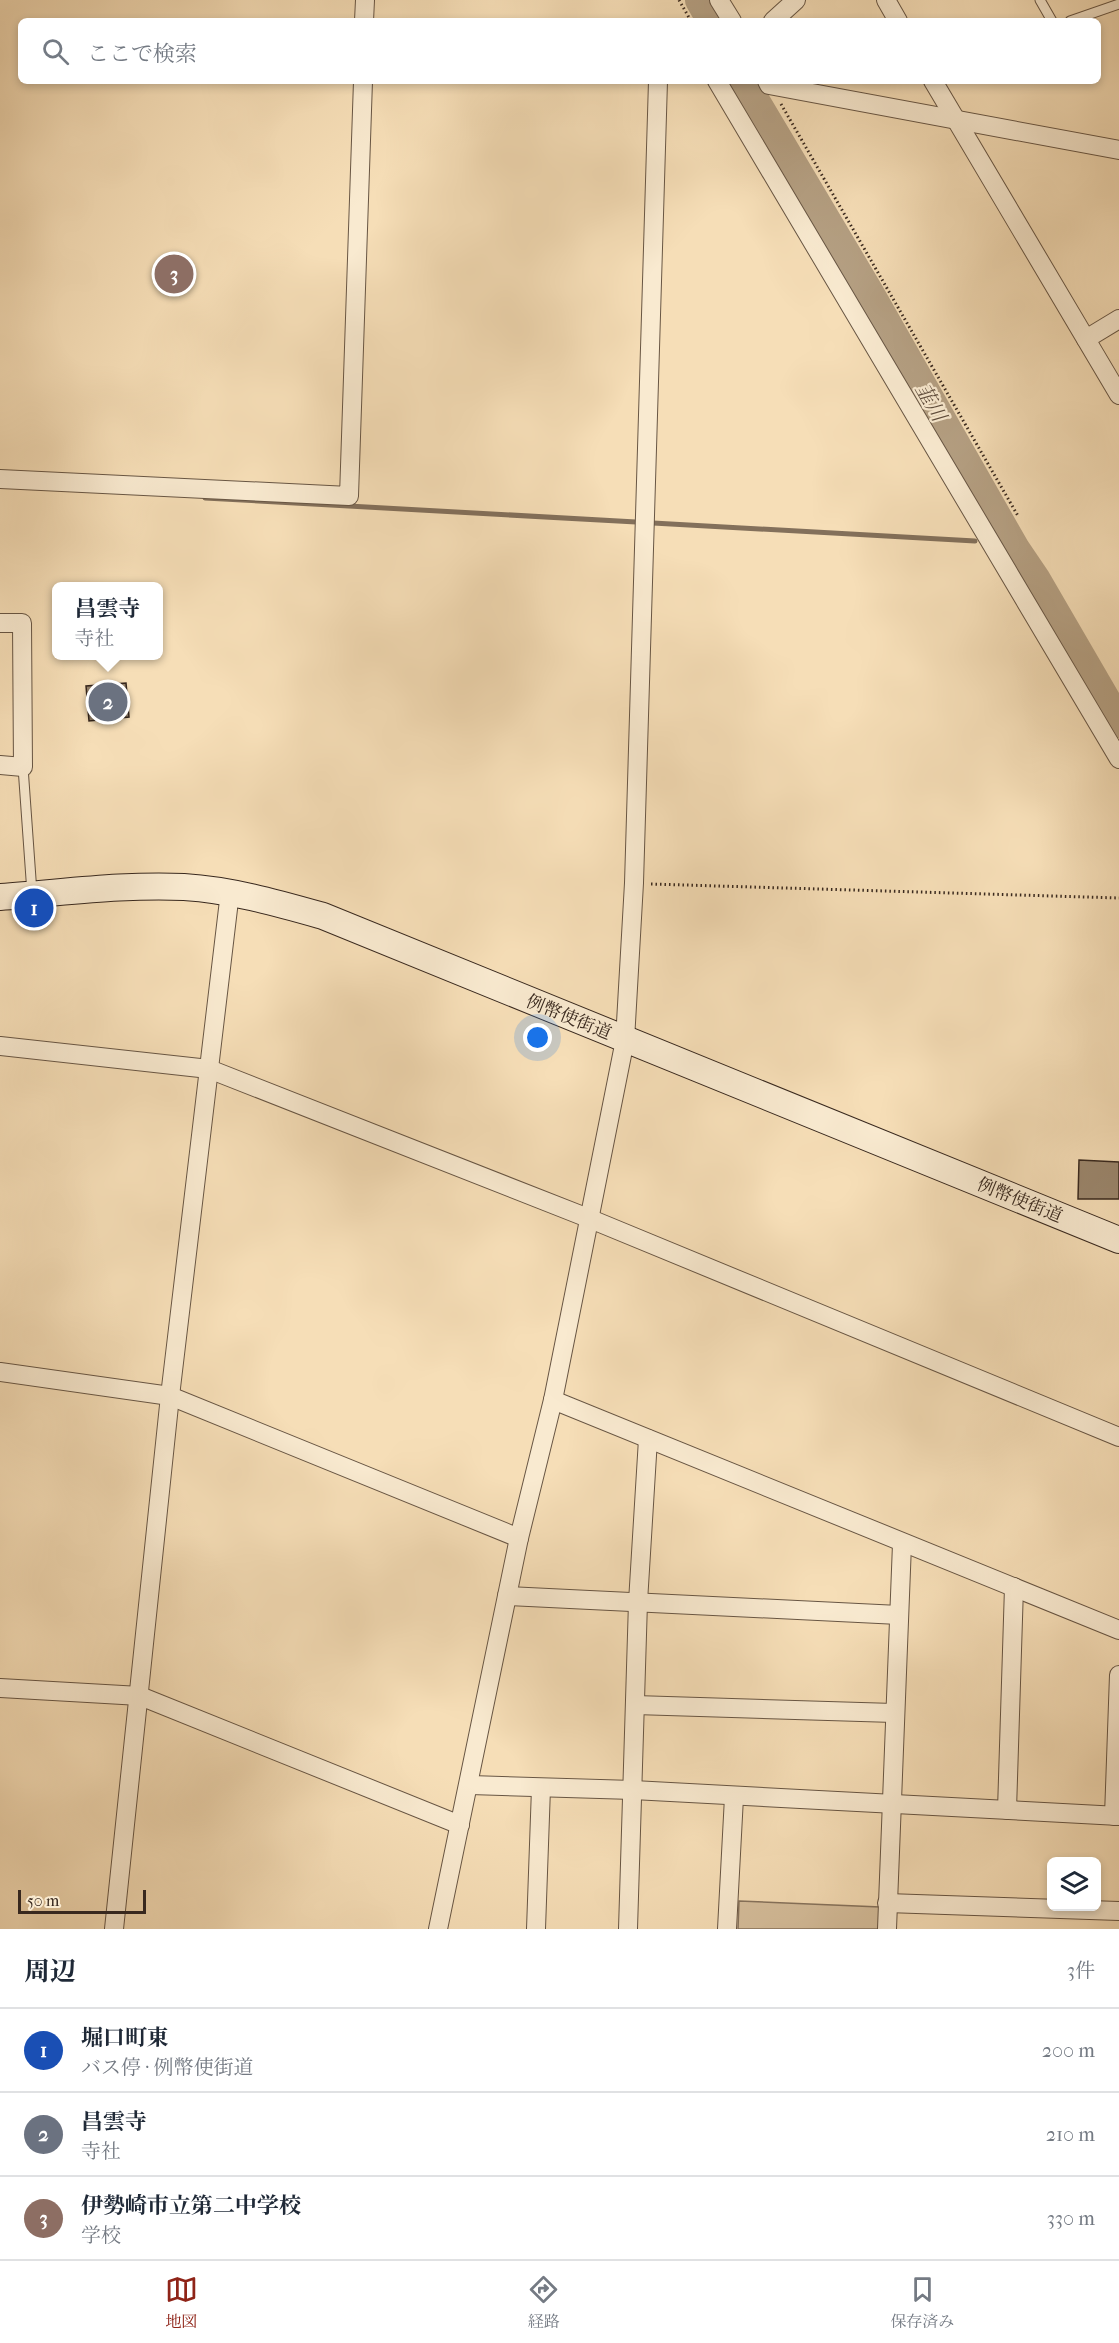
<!DOCTYPE html>
<html lang="ja">
<meta charset="utf-8">
<style>
:root{--surface:#fff;--page:#f2f2f3;--text:#1f2937;--muted:#747a83;--line:#e0e1e3;--accent:#8f2418}
body{margin:0;font-family:"IM FELL French Canon","Noto Serif JP",serif;background:var(--page);color:var(--text)}
.controls{position:absolute;right:18px;bottom:18px;display:grid;overflow:hidden;border-radius:9px;box-shadow:0 3px 9px #0003}
.controls button{width:54px;height:54px;display:grid;place-items:center;padding:0;border:0;border-bottom:2px solid var(--line);background:var(--surface);color:var(--text);font:30px sans-serif}
.scale{position:absolute;left:18px;bottom:15px;width:128px;box-sizing:border-box;padding-left:6px;border:3px solid #38281e;border-top:0;font-size:16px;line-height:21px;white-space:nowrap;color:#38281e;-webkit-text-stroke:4px #f9ead0;paint-order:stroke}
.you{position:absolute;left:538px;top:1038px;width:21px;height:21px;margin:-15px;border:4px solid #fff;border-radius:50%;background:#1a73e8;box-shadow:0 0 0 9px #1a73e833}
.badge{display:grid;place-items:center;width:39px;height:39px;border-radius:50%;background:var(--accent);color:#fff;font-size:20px;font-weight:700}
.pin{position:absolute;translate:-50% -50%;border:3px solid #fff;box-shadow:0 2px 6px #0006}
.popup{position:absolute;left:52px;top:582px;width:111px;height:78px;box-sizing:border-box;display:grid;place-content:center;border-radius:9px;background:var(--surface);filter:drop-shadow(0 2px 4px #0005);font-size:20px;white-space:nowrap;color:var(--muted)}
.popup b{font-size:22px;color:var(--text)}
.popup::after{content:'';position:absolute;left:50%;top:100%;margin-left:-12px;border:12px solid transparent;border-top-color:var(--surface)}
.list{margin:0;padding:0;list-style:none}
h2{display:flex;justify-content:space-between;align-items:center;height:78px;margin:0;padding:0 24px;font-size:26px}
h2 small{font-size:20px;font-weight:400;color:var(--muted)}
.list li{display:grid;grid-template-columns:39px 1fr auto;gap:18px;align-items:center;box-sizing:border-box;height:84px;padding:0 24px;border-top:2px solid var(--line)}
.list b{display:block;font-size:22px;white-space:nowrap}
.list p{margin:0;font-size:20px;white-space:nowrap;color:var(--muted)}
.list em{font-size:20px;font-style:normal;color:var(--muted)}
.icon{flex:none;width:33px;height:33px;fill:none;stroke:currentColor;stroke-width:2;stroke-linecap:round;stroke-linejoin:round}
.map{position:relative;flex:none;width:1119px;height:1929px;overflow:hidden}
.search{position:absolute;background:var(--surface);box-shadow:0 3px 9px #0003;left:18px;right:18px;top:18px;height:66px;display:flex;align-items:center;gap:15px;box-sizing:border-box;padding:0 21px;border-radius:9px;color:var(--muted);font-size:22px}
.sheet{height:330px;background:var(--surface)}
nav{display:flex;justify-content:space-around;align-items:center;box-sizing:border-box;height:84px;border-top:2px solid var(--line);background:var(--surface);font-size:16px;color:var(--muted)}
nav a{display:grid;justify-items:center;gap:3px}
nav .on{color:var(--accent)}
.map>svg:first-child{display:block}
</style>
<div class="map">
<svg width="1119" height="1929" viewBox="0 0 1119 1929">
<rect width="100%" height="100%" fill="#f6deb7"/>
<filter id="stains"><feTurbulence type="fractalNoise" baseFrequency=".00333" numOctaves="4"/><feColorMatrix values="0 0 0 0 .2 0 0 0 0 .09 0 0 0 0 .02 0 0 0 .5 -.17"/></filter>
<radialGradient id="worn" r=".72"><stop offset=".6" stop-color="#630" stop-opacity="0"/><stop offset="1" stop-color="#630" stop-opacity=".3"/></radialGradient>
<path fill="#d6bf9d" stroke="#87745e" stroke-width="1.5" d="M739 1901 880 1907 879 1929H738Z"/>
<g fill="none" stroke-linecap="round" stroke-linejoin="round">
<g stroke="#83705b" stroke-width="5">
<path d="M205 498 636 522"/>
<path d="M653 523 975 541"/>
<path d="M995 535 1007 533"/>
</g>
<g stroke="#b5a083" stroke-width="30">
<path d="M700 0 712 21"/>
<path d="M743 81 868 291 1015 549 1036 580 1119 723"/>
</g>
</g>
<g fill="#9b876e" stroke="#38281e" stroke-width="1.5">
<path d="M126 683 129 717 89 721 86 686Z"/>
<path d="M1079 1160 1119 1162V1199H1078Z"/>
</g>
<g fill="none" stroke-linecap="round" stroke-linejoin="round">
<defs>
<g id="lane">
<path d="M1040 0 1052 21"/>
<path d="M1070 21 1119 4"/>
<path d="M23 767 32 893"/>
</g>
<g id="street">
<path d="M719 0 732 21"/>
<path d="M886 0 898 21"/>
<path d="M364 21 365 0"/>
<path d="M773 21 796 0"/>
<path d="M717 81 1119 759"/>
<path d="M767 81 769 85 1119 150"/>
<path d="M933 81 1119 395"/>
<path d="M1086 339 1119 319"/>
<path d="M0 479 349 496 363 81"/>
<path d="M0 623H22L23 767 0 765"/>
<path d="M0 1046 209 1069 588 1218 1119 1437"/>
<path d="M0 1372 170 1396 519 1538"/>
<path d="M553 1400 1119 1630"/>
<path d="M507 1596 899 1615"/>
<path d="M0 1688 140 1696 460 1825"/>
<path d="M635 1705 894 1713"/>
<path d="M470 1785 633 1790 1119 1816"/>
<path d="M1007 1810 1014 1587"/>
<path d="M1114 1816 1119 1675"/>
<path d="M887 1903 1119 1911"/>
<path d="M114 1929 170 1396 230 892"/>
<path d="M438 1929 519 1538 553 1400 625 1040 634 883 658 81"/>
<path d="M536 1929 541 1788"/>
<path d="M628 1929 638 1602 648 1439"/>
<path d="M727 1929 734 1797"/>
<path d="M887 1929 902 1544"/>
</g>
<path id="secondary" d="M0 897C61 893 123 884 184 887 232 890 277 903 323 916L1119 1240"/>
</defs>
<use href="#lane" stroke="#685644" stroke-width="11"/>
<use href="#street" stroke="#685644" stroke-width="20"/>
<use href="#secondary" stroke="#38281e" stroke-width="28"/>
<g stroke="#38281e" stroke-width="3" stroke-dasharray="1.5 3" stroke-linecap="butt">
<path d="M679 0 691 21"/>
<path d="M781 104 1018 516"/>
<path d="M651 884 1119 898"/>
</g>
<use href="#lane" stroke="#f9ead0" stroke-width="9"/>
<use href="#street" stroke="#f9ead0" stroke-width="18"/>
<use href="#secondary" stroke="#f9ead0" stroke-width="26"/>
</g>
<g text-anchor="middle" stroke-width="4.5" stroke-linejoin="round" paint-order="stroke">
<g font-size="18" fill="#38281e" stroke="#f9ead0">
<text transform="translate(569 1017) rotate(22)" y="6">例幣使街道</text>
<text transform="translate(1020 1200) rotate(22)" y="6">例幣使街道</text>
</g>
<g font-size="20" font-style="italic" fill="#5e4c3c" stroke="#f9ead0">
<text transform="translate(931 402) rotate(60)" y="7">韮川</text>
</g>
</g>
<rect width="100%" height="100%" filter="url(#stains)"/>
<rect width="100%" height="100%" fill="url(#worn)"/>
</svg>
<div class="controls">
<button><svg class="icon" aria-label="layers" viewBox="0 0 24 24"><path d="M12 4l9 5-9 5-9-5zM3 14l9 5 9-5"/></svg></button>
</div>
<div class="scale">50 m</div>
<div class="you"></div>
<div class="pin badge" style="left:34px;top:908px;background:#1a4fb4">1</div>
<div class="pin badge" style="left:108px;top:702px;background:#6b7280">2</div>
<div class="popup"><b>昌雲寺</b>寺社</div>
<div class="pin badge" style="left:174px;top:274px;background:#8d6e63">3</div>
<div class="search"><svg class="icon" aria-label="search" viewBox="0 0 24 24"><circle cx="10" cy="10" r="6"/><path d="M15 15l6 6"/></svg>ここで検索</div>
</div>
<section class="sheet">
<h2>周辺<small>3件</small></h2>
<ul class="list">
<li><span class="badge" style="background:#1a4fb4">1</span><div><b>堀口町東</b><p>バス停 · 例幣使街道</p></div><em>200 m</em></li>
<li><span class="badge" style="background:#6b7280">2</span><div><b>昌雲寺</b><p>寺社</p></div><em>210 m</em></li>
<li><span class="badge" style="background:#8d6e63">3</span><div><b>伊勢崎市立第二中学校</b><p>学校</p></div><em>330 m</em></li>
</ul>
</section>
<nav>
<a class="on"><svg class="icon" aria-label="map" viewBox="0 0 24 24"><path d="M3 6l6-2 6 2 6-2v14l-6 2-6-2-6 2zM9 4v14M15 6v14"/></svg>地図</a>
<a><svg class="icon" aria-label="directions" viewBox="0 0 24 24"><path d="M12 3l9 9-9 9-9-9zM9 14v-3h6M13 9l2 2-2 2"/></svg>経路</a>
<a><svg class="icon" aria-label="saved" viewBox="0 0 24 24"><path d="M7 4h10v16l-5-4-5 4z"/></svg>保存済み</a>
</nav>
